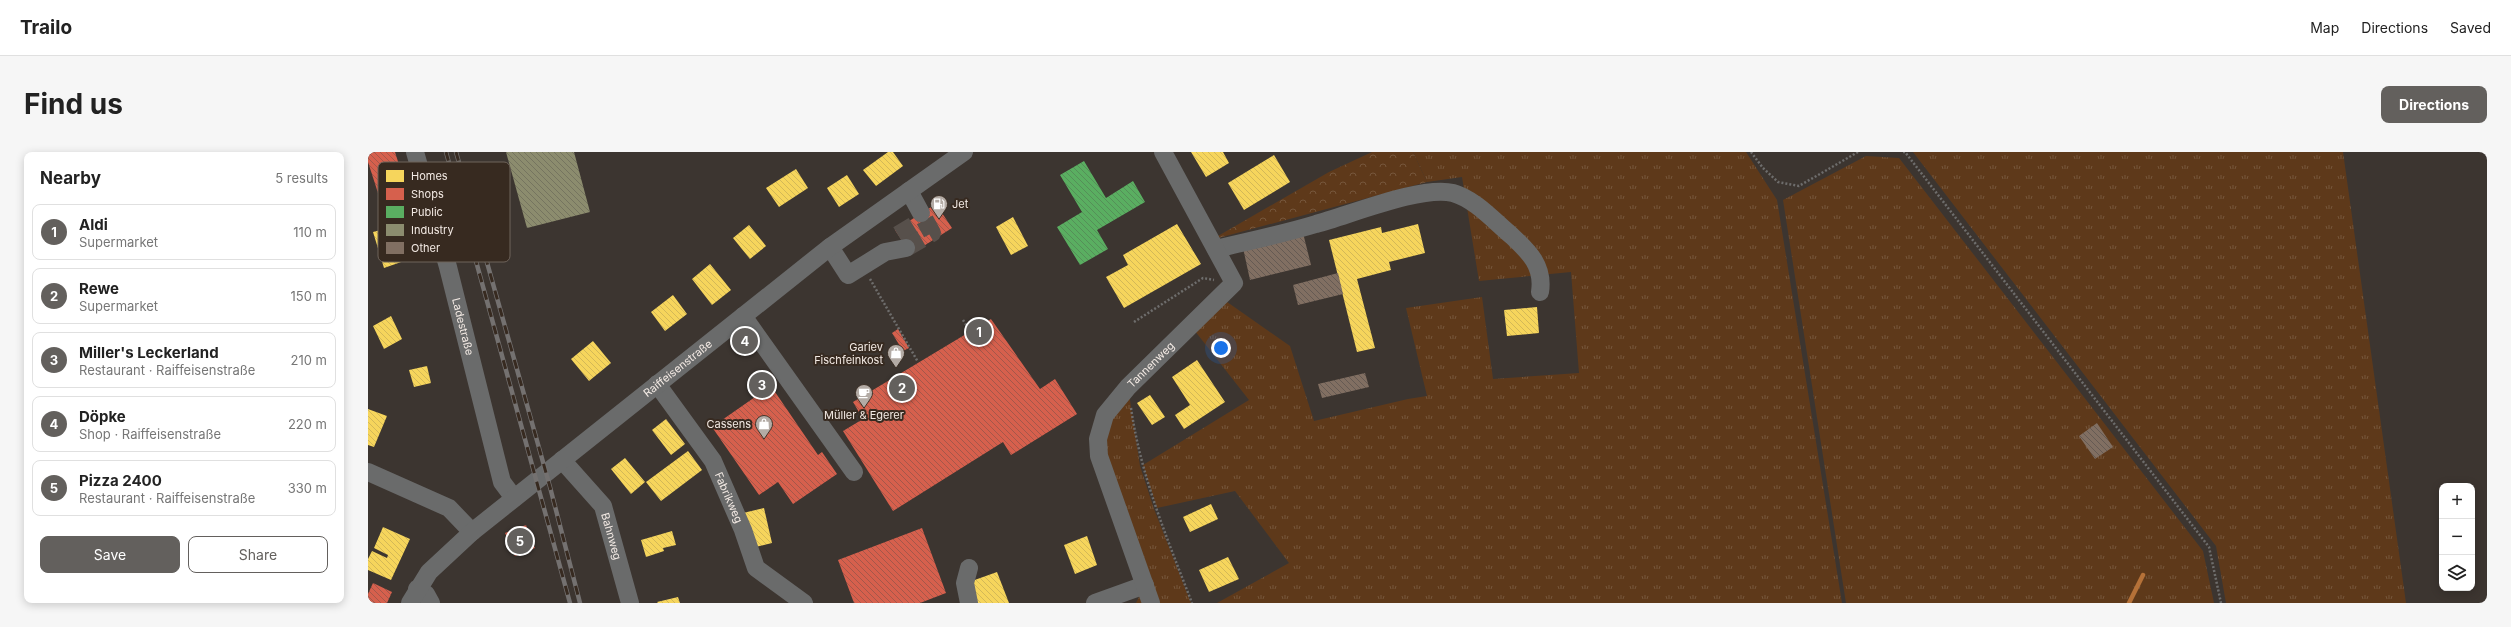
<!DOCTYPE html>
<meta charset="utf-8">
<style>
:root{--surface:#fff;--page:#f6f6f6;--text:#222;--muted:#767676;--line:#e0e0e0;--accent:#63605d}
body{margin:0;font-family:Inter,sans-serif;background:var(--page);color:var(--text)}
.controls{position:absolute;right:12px;bottom:12px;display:grid;overflow:hidden;border-radius:8px;box-shadow:0 2px 10px #0003}
.controls button{width:36px;height:36px;display:grid;place-items:center;padding:0;border:0;border-bottom:1px solid var(--line);background:var(--surface);color:var(--text);font:20px sans-serif}
.you{position:absolute;left:853px;top:196px;width:14px;height:14px;margin:-10px;border:3px solid #fff;border-radius:50%;background:#1a73e8;box-shadow:0 0 0 6px #1a73e833}
.badge{display:grid;place-items:center;width:26px;height:26px;border-radius:50%;background:var(--accent);color:#fff;font-size:13px;font-weight:700}
.pin{position:absolute;translate:-50% -50%;border:2px solid #fff;box-shadow:0 1px 4px #0006}
.list{margin:0;padding:0;list-style:none}
h2{display:flex;justify-content:space-between;align-items:center;height:52px;margin:0;padding:0 16px;font-size:17px}
h2 small{font-size:13px;font-weight:400;color:var(--muted)}
.list li{display:grid;grid-template-columns:26px 1fr auto;gap:12px;align-items:center;box-sizing:border-box;height:56px;margin:0 8px 8px;padding:0 8px;border:1px solid var(--line);border-radius:8px}
.list b{display:block;font-size:15px;white-space:nowrap}
.list p{margin:0;font-size:13px;white-space:nowrap;color:var(--muted)}
.list em{font-size:13px;font-style:normal;color:var(--muted)}
.actions{display:flex;gap:8px;padding:12px 16px}
.actions a{flex:1;padding:9px 0;border:1px solid var(--accent);border-radius:8px;text-align:center;font-size:14px;color:var(--accent)}
.actions .main{background:var(--accent);color:#fff}
.icon{flex:none;width:22px;height:22px;fill:none;stroke:currentColor;stroke-width:2;stroke-linecap:round;stroke-linejoin:round}
.map{position:relative;flex:none;width:2119px;height:451px;overflow:hidden;border-radius:8px}
header{display:flex;align-items:center;gap:24px;box-sizing:border-box;height:56px;padding:0 20px;background:var(--surface);border-bottom:1px solid var(--line)}
header strong{font-size:19px}
nav{display:flex;gap:22px;margin-inline-start:auto;font-size:14px}
.intro{display:flex;align-items:center;justify-content:space-between;box-sizing:border-box;height:96px;padding:0 24px}
h1{margin:0;font-size:28px}
.button{padding:10px 18px;border-radius:8px;background:var(--accent);color:#fff;font-size:14px;font-weight:700}
main{display:flex;gap:24px;padding:0 24px}
aside{flex:1;background:var(--surface);border-radius:8px;box-shadow:0 2px 10px #0003}
.map>svg:first-child{display:block}
</style>
<header>
<strong>Trailo</strong>
<nav><a>Map</a><a>Directions</a><a>Saved</a></nav>
</header>
<div class="intro"><h1>Find us</h1><a class="button">Directions</a></div>
<main>
<aside>
<h2>Nearby<small>5 results</small></h2>
<ul class="list">
<li><span class="badge">1</span><div><b>Aldi</b><p>Supermarket</p></div><em>110 m</em></li>
<li><span class="badge">2</span><div><b>Rewe</b><p>Supermarket</p></div><em>150 m</em></li>
<li><span class="badge">3</span><div><b>Miller's Leckerland</b><p>Restaurant · Raiffeisenstraße</p></div><em>210 m</em></li>
<li><span class="badge">4</span><div><b>Döpke</b><p>Shop · Raiffeisenstraße</p></div><em>220 m</em></li>
<li><span class="badge">5</span><div><b>Pizza 2400</b><p>Restaurant · Raiffeisenstraße</p></div><em>330 m</em></li>
</ul>
<div class="actions"><a class="main">Save</a><a>Share</a></div>
</aside>
<div class="map">
<svg width="2119" height="451" viewBox="0 0 2119 451">
<defs>
<pattern id="grass-tufts" width="24" height="20" patternUnits="userSpaceOnUse"><rect width="24" height="20" fill="#5e391a"/><path d="M3 7l-1-3M5 7V3M7 7l1-3M15 17l-1-3M17 17v-4M19 17l1-3" fill="none" stroke="#76563b"/></pattern>
<pattern id="forest-crowns" width="20" height="18" patternUnits="userSpaceOnUse"><rect width="20" height="18" fill="#5e391a"/><path d="M2 6a3 3 0 1 1 6 0M12 15a3 3 0 1 1 6 0" fill="none" stroke="#76563b"/></pattern>
<pattern id="homes-back-hatch" width="6" height="6" patternUnits="userSpaceOnUse"><rect width="6" height="6" fill="#f6d55c"/><path d="M-1 5l2 2M0 0l6 6M5-1l2 2" fill="none" stroke="#d3b857"/></pattern>
<pattern id="shops-back-hatch" width="6" height="6" patternUnits="userSpaceOnUse"><rect width="6" height="6" fill="#d6604d"/><path d="M-1 5l2 2M0 0l6 6M5-1l2 2" fill="none" stroke="#a5574a"/></pattern>
<pattern id="public-back-hatch" width="6" height="6" patternUnits="userSpaceOnUse"><rect width="6" height="6" fill="#5aae61"/><path d="M-1 5l2 2M0 0l6 6M5-1l2 2" fill="none" stroke="#558f58"/></pattern>
<pattern id="industry-back-hatch" width="6" height="6" patternUnits="userSpaceOnUse"><rect width="6" height="6" fill="#8c8c6e"/><path d="M-1 5l2 2M0 0l6 6M5-1l2 2" fill="none" stroke="#75745f"/></pattern>
<pattern id="building-back-hatch" width="6" height="6" patternUnits="userSpaceOnUse"><rect width="6" height="6" fill="#816f62"/><path d="M-1 5l2 2M0 0l6 6M5-1l2 2" fill="none" stroke="#655a53"/></pattern>
</defs>
<rect width="100%" height="100%" fill="#3c3530"/>
<g fill="url(#grass-tufts)">
<path d="M1045 0H1378L1409 48 1474 451H849L921 411 867 339 789 356 775 313 881 248 823 174 852 145 922 194 946 269 1040 247 1059 244 1038 156 1114 145 1125 227 1211 221 1203 120 1111 129 1094 25 1059 30Z"/>
<path d="M1545 0H1975L2038 451H1858L1848 394Z"/>
<path d="M1498 4 1531 6 1835 399 1846 451H1478L1415 48Z"/>
<path d="M760 235 772 314 786 357 823 451H768L777 433 730 287Z"/>
</g>
<path fill="url(#forest-crowns)" d="M1004 0H1045L1059 30 843 88 961 20Z"/>
<g fill="url(#homes-back-hatch)">
<path d="M520 0H525L535 14 508 34 495 18Z"/>
<path d="M823 0H855L861 11 838 25Z"/>
<path d="M906 3 922 30 876 58 860 31Z"/>
<path d="M428 17 440 36 411 55 398 36Z"/>
<path d="M479 23 491 42 471 55 459 36Z"/>
<path d="M645 65 660 94 643 103 628 75Z"/>
<path d="M46 69 53 96 34 101 36 109 16 116 5 80Z"/>
<path d="M809 72 833 112 756 156 738 125 760 113 755 103Z"/>
<path d="M1050 72 1057 101 1021 110 1023 118 989 127 1007 196 989 200 961 88 1013 75 1014 81Z"/>
<path d="M381 73 398 94 382 107 365 86Z"/>
<path d="M342 112 363 138 344 153 324 127Z"/>
<path d="M305 143 319 162 297 179 283 160Z"/>
<path d="M1169 155 1171 181 1139 184 1136 158Z"/>
<path d="M23 164 34 187 16 197 5 174Z"/>
<path d="M225 189 243 211 221 229 203 207Z"/>
<path d="M829 208 857 250 816 277 807 263 822 253 804 225Z"/>
<path d="M59 214 63 231 46 235 41 218Z"/>
<path d="M782 243 797 265 784 273 769 251Z"/>
<path d="M0 257 19 264 6 295 0 293Z"/>
<path d="M298 267 317 292 303 303 284 278Z"/>
<path d="M320 299 334 318 293 349 278 330Z"/>
<path d="M257 306 277 330 263 342 243 317Z"/>
<path d="M843 352 850 367 822 380 815 365Z"/>
<path d="M396 356 404 391 383 396 375 361Z"/>
<path d="M15 375 42 387 23 428 0 418V407L4 399 19 406 20 403 6 396Z"/>
<path d="M304 379 308 393 295 396 296 399 278 405 273 388Z"/>
<path d="M719 384 729 413 707 422 696 393Z"/>
<path d="M860 405 871 427 841 440 831 418Z"/>
<path d="M629 420 641 451H609L601 430Z"/>
<path d="M310 445 312 451H290L289 450Z"/>
</g>
<g fill="url(#shops-back-hatch)">
<path d="M0 0H27L37 32 10 41 0 10Z"/>
<path d="M568 52 584 76 543 102 527 78Z"/>
<path d="M623 167 672 237 687 227 709 262 643 303 635 290 525 359 475 279 495 267 485 250Z"/>
<path d="M530 177 541 196 535 199 524 181Z"/>
<path d="M403 234 450 303 454 300 469 322 425 352 410 330 391 343 344 275Z"/>
<path d="M158 373 167 396 147 404 137 381Z"/>
<path d="M554 376 578 441 552 451H486L470 408Z"/>
<path d="M5 431 24 440 19 451H0V442Z"/>
</g>
<path fill="url(#public-back-hatch)" d="M716 9 738 46 765 29 777 50 729 78 740 97 712 113 689 75 714 60 692 23Z"/>
<path fill="url(#industry-back-hatch)" d="M138 0H206L222 60 159 76Z"/>
<g fill="none" stroke-linecap="round" stroke-linejoin="round">
<path stroke="#b57138" stroke-width="4.5" d="M1761 451 1775 423"/>
</g>
<g fill="url(#building-back-hatch)">
<path d="M935 81 943 113 882 128 875 96Z"/>
<path d="M970 121 975 142 930 153 925 133Z"/>
<path d="M997 221 1001 235 954 246 950 232Z"/>
<path d="M1729 271 1745 295 1727 307 1711 284Z"/>
</g>
<g fill="none" stroke-linecap="round" stroke-linejoin="round">
<g stroke="#57504b" stroke-width="18" stroke-dasharray="18 9" stroke-linecap="butt">
<path d="M530 83 556 67"/>
<path d="M538 96 564 81 553 61"/>
</g>
<g stroke="#6e6d6c" stroke-width="2.5" stroke-dasharray="2 2" stroke-linecap="butt">
<path d="M1383 0 1395 16 1410 30 1431 34 1490 0"/>
<path d="M1535 0H1537L1841 395 1853 451"/>
<path d="M502 127 550 210"/>
<path d="M595 168 602 179"/>
<path d="M766 170 835 126 846 128"/>
<path d="M494 233 499 242"/>
<path d="M763 256C773 325 799 386 824 451"/>
</g>
<g stroke="#6a6b6b" stroke-width="18">
<path id="s1" d="M47 0 80 115 134 330 146 346"/>
<path d="M541 39 553 61"/>
<path d="M462 95 480 123 517 100 538 96"/>
<path d="M848 97C881 89 915 82 948 72 982 63 1054 33 1085 41 1107 47 1127 70 1144 84 1161 100 1176 114 1172 140"/>
<path d="M375 164 486 320"/>
<path id="s2" d="M289 232 345 309 375 378 388 416 436 451"/>
<path id="s3" d="M194 308 235 354 262 451"/>
<path d="M0 320 81 356 104 380"/>
<path d="M601 416 597 431 601 451"/>
<path d="M49 437 58 442 63 451"/>
<path id="s4" d="M42 451 61 420 104 380 462 95 596 0"/>
<path d="M727 451 777 433"/>
<path id="s5" d="M783 451 731 304 730 287 737 263 760 235 866 131 795 0"/>
</g>
<defs>
<g id="rail">
<path d="M78 0 202 451"/>
<path d="M88 0 182 335 212 451"/>
</g>
</defs>
<use href="#rail" stroke="#747170" stroke-width="4.5"/>
<use href="#rail" stroke="#372a20" stroke-width="3" stroke-dasharray="9" stroke-linecap="butt"/>
</g>
<defs>
<symbol id="fuel-pin" viewBox="-11 -11 22 30"><path d="M0 17L-7.5 6A9.5 9.5 0 1 1 7.5 6Z" fill="#b3aba5" stroke="#372a20"/><path d="M-5.5-6h7V0h2V4h1.3V-2.5L3-4.5l.8-.8L6-3V5H2.5V1h-1V6h-7ZM-4.2-4.7v3.2H.2V-4.7Z" fill="#fff"/></symbol>
<symbol id="shop-pin" viewBox="-11 -11 22 30"><path d="M0 17L-7.5 6A9.5 9.5 0 1 1 7.5 6Z" fill="#b3aba5" stroke="#372a20"/><path d="M-5-2.5h2.3a2.7 3.5 0 0 1 5.4 0H5L5.5 6h-11ZM-1.5-2.5h3a1.5 2.3 0 0 0-3 0Z" fill="#fff"/></symbol>
<symbol id="cafe-pin" viewBox="-11 -11 22 30"><path d="M0 17L-7.5 6A9.5 9.5 0 1 1 7.5 6Z" fill="#b3aba5" stroke="#372a20"/><path d="M-5.5-4.5H6V0H3Q3 3.5 0 3.5H-2.5Q-5.5 3.5-5.5 0ZM3-3.2v2h1.7v-2ZM-6 4.5H4V6H-6Z" fill="#fff"/></symbol>
</defs>
<g fill-rule="evenodd">
<use href="#fuel-pin" x="561" y="42" width="20" height="27"/>
<use href="#shop-pin" x="518" y="191" width="20" height="27"/>
<use href="#cafe-pin" x="486" y="231" width="20" height="27"/>
<use href="#shop-pin" x="386" y="262" width="20" height="27"/>
</g>
<g text-anchor="middle" stroke-width="4" stroke-linejoin="round" paint-order="stroke">
<g font-size="11" fill="#f3eae4" stroke="#372a20" text-anchor="end">
<text x="584" y="56" text-anchor="start">Jet</text>
<text x="515" y="199">Gariev<tspan x="515" dy="13">Fischfeinkost</tspan></text>
<text x="496" y="267" text-anchor="middle">Müller &amp; Egerer</text>
<text x="383" y="276">Cassens</text>
</g>
<g font-size="11" fill="#f3eae4" stroke="#372a20">
<text dy="4" stroke="none"><textPath href="#s1" startOffset="181">Ladestraße</textPath></text>
<text dy="4" stroke="none"><textPath href="#s5" startOffset="266">Tannenweg</textPath></text>
<text dy="4" stroke="none"><textPath href="#s4" startOffset="358">Raiffeisenstraße</textPath></text>
<text dy="4" stroke="none"><textPath href="#s2" startOffset="135">Fabrikweg</textPath></text>
<text dy="4" stroke="none"><textPath href="#s3" startOffset="93">Bahnweg</textPath></text>
</g>
</g>
<rect x="10" y="10" width="132" height="100" rx="6" fill="#372a20" stroke="#6f645b" stroke-width="1"/>
<rect x="18" y="18" width="18" height="12" fill="#f6d55c"/>
<rect x="18" y="36" width="18" height="12" fill="#d6604d"/>
<rect x="18" y="54" width="18" height="12" fill="#5aae61"/>
<rect x="18" y="72" width="18" height="12" fill="#8c8c6e"/>
<rect x="18" y="90" width="18" height="12" fill="#816f62"/>
<g font-size="11" fill="#f3eae4">
<text x="43" y="28">Homes</text>
<text x="43" y="46">Shops</text>
<text x="43" y="64">Public</text>
<text x="43" y="82">Industry</text>
<text x="43" y="100">Other</text>
</g>
</svg>
<div class="controls">
<button>+</button>
<button>−</button>
<button><svg class="icon" aria-label="layers" viewBox="0 0 24 24"><path d="M12 4l9 5-9 5-9-5zM3 14l9 5 9-5"/></svg></button>
</div>
<div class="you"></div>
<div class="pin badge" style="left:611px;top:180px">1</div>
<div class="pin badge" style="left:534px;top:236px">2</div>
<div class="pin badge" style="left:394px;top:233px">3</div>
<div class="pin badge" style="left:377px;top:189px">4</div>
<div class="pin badge" style="left:152px;top:389px">5</div>
</div>
</main>
